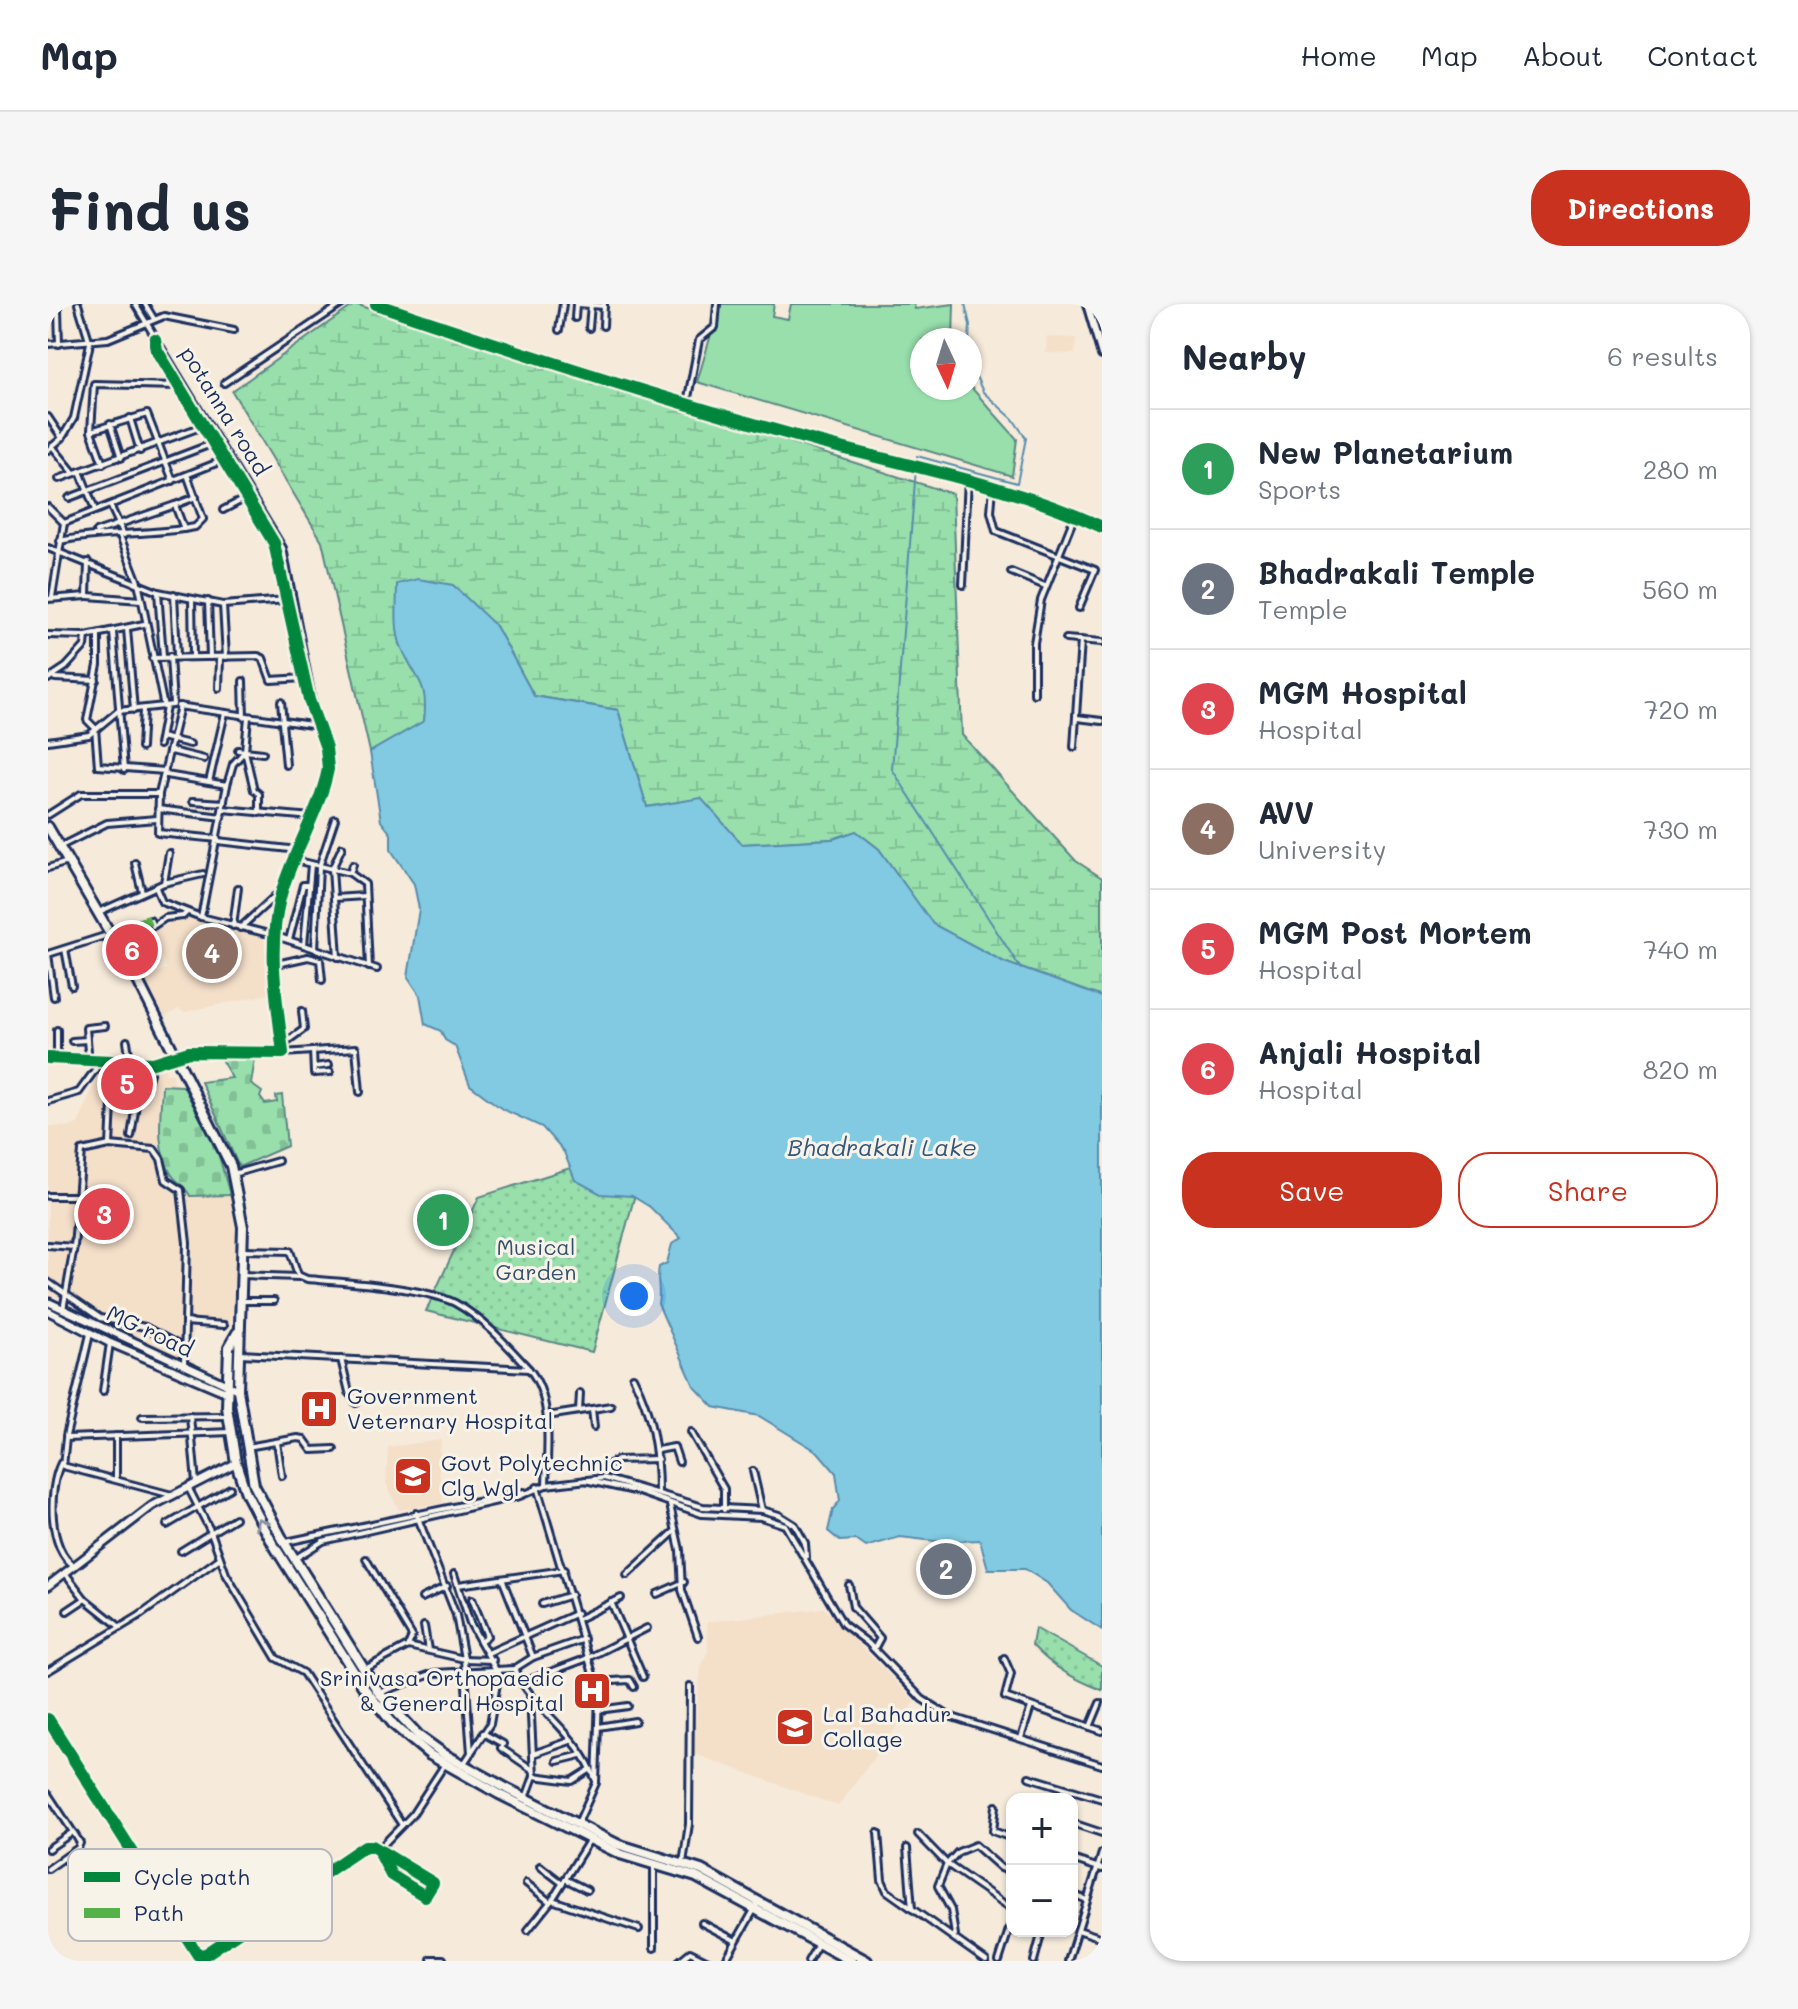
<!DOCTYPE html>
<meta charset="utf-8">
<style>
:root{--surface:#fff;--page:#f6f6f7;--text:#1f2937;--muted:#747a83;--line:#e0e1e3;--accent:#c8321e}
body{margin:0;font-family:Mali,sans-serif;background:var(--page);color:var(--text)}
.controls{position:absolute;right:24px;bottom:24px;display:grid;overflow:hidden;border-radius:16px;box-shadow:0 2px 6px #0004}
.controls button{width:72px;height:72px;display:grid;place-items:center;padding:0;border:0;border-bottom:2px solid var(--line);background:var(--surface);color:var(--text);font:40px sans-serif}
.compass{position:absolute;left:862px;top:24px;width:72px;height:72px;border-radius:50%;background:var(--surface);box-shadow:0 2px 6px #0004;rotate:176deg}
.you{position:absolute;left:586px;top:992px;width:28px;height:28px;margin:-20px;border:6px solid #fff;border-radius:50%;background:#1a73e8;box-shadow:0 0 0 12px #1a73e833}
.badge{display:grid;place-items:center;width:52px;height:52px;border-radius:50%;background:var(--accent);color:#fff;font-size:26px;font-weight:700}
.pin{position:absolute;translate:-50% -50%;border:4px solid #fff;box-shadow:0 2px 8px #0006}
.list{margin:0;padding:0;list-style:none}
h2{display:flex;justify-content:space-between;align-items:center;height:104px;margin:0;padding:0 32px;font-size:34px}
h2 small{font-size:26px;font-weight:400;color:var(--muted)}
.list li{display:grid;grid-template-columns:52px 1fr auto;gap:24px;align-items:center;box-sizing:border-box;height:120px;padding:0 32px;border-top:2px solid var(--line)}
.list b{display:block;font-size:30px;white-space:nowrap}
.list p{margin:0;font-size:26px;white-space:nowrap;color:var(--muted)}
.list em{font-size:26px;font-style:normal;color:var(--muted)}
.actions{display:flex;gap:16px;padding:24px 32px}
.actions a{flex:1;padding:18px 0;border:2px solid var(--accent);border-radius:32px;text-align:center;font-size:28px;color:var(--accent)}
.actions .main{background:var(--accent);color:#fff}
.map{position:relative;flex:none;width:1054px;height:1657px;overflow:hidden;border-radius:32px}
header{display:flex;align-items:center;gap:48px;box-sizing:border-box;height:112px;padding:0 40px;background:var(--surface);border-bottom:2px solid var(--line)}
header strong{font-size:38px}
nav{display:flex;gap:44px;margin-inline-start:auto;font-size:28px}
.intro{display:flex;align-items:center;justify-content:space-between;box-sizing:border-box;height:192px;padding:0 48px}
h1{margin:0;font-size:56px}
.button{padding:20px 36px;border-radius:32px;background:var(--accent);color:#fff;font-size:28px;font-weight:700}
main{display:flex;gap:48px;padding:0 48px}
aside{flex:1;background:var(--surface);border-radius:32px;box-shadow:0 2px 6px #0004}
.map>svg:first-child{display:block}
</style>
<header>
<strong>Map</strong>
<nav><a>Home</a><a>Map</a><a>About</a><a>Contact</a></nav>
</header>
<div class="intro"><h1>Find us</h1><a class="button">Directions</a></div>
<main>
<div class="map">
<svg width="1054" height="1657" viewBox="0 0 1054 1657">
<defs>
<pattern id="wetland-marsh" width="20" height="14" patternUnits="userSpaceOnUse" patternTransform="scale(2)"><rect width="20" height="14" fill="#98dfac"/><path d="M1 5h8M5 5V1M11 12h8M15 12V8" fill="none" stroke="#82c096"/></pattern>
<pattern id="cemetery-stones" width="16" height="16" patternUnits="userSpaceOnUse" patternTransform="scale(2)"><rect width="16" height="16" fill="#98dfac"/><path d="M2 7V4a2 2 0 0 1 4 0v3zM10 15v-3a2 2 0 0 1 4 0v3z" fill="#82c096"/></pattern>
<pattern id="park-dots" width="8" height="8" patternUnits="userSpaceOnUse" patternTransform="scale(2)"><rect width="8" height="8" fill="#98dfac"/><path d="M2 2h.1M6 6h.1" fill="none" stroke="#82c096" stroke-width="1.8" stroke-linecap="round"/></pattern>
</defs>
<rect width="100%" height="100%" fill="#f6eada"/>
<filter id="ink" filterUnits="userSpaceOnUse"><feTurbulence type="fractalNoise" baseFrequency=".0125" numOctaves="2"/><feDisplacementMap in="SourceGraphic" scale="16" xChannelSelector="R" yChannelSelector="G"/><feConvolveMatrix kernelMatrix="1 2 1 2 8 2 1 2 1" color-interpolation-filters="sRGB"/></filter>
<g filter="url(#ink)">
<g fill="#f4dfc9">
<path d="M999 33 1028 34 1027 50 998 49Z"/>
<path d="M139 613 216 632 220 690 136 708 130 705 117 713 92 670 97 673 119 665 101 628Z"/>
<path d="M119 760 117 770H125L126 780H112L111 849 122 871 137 883 140 892H182L188 933 183 1024 146 1021 143 1060 0 989V822L22 823 31 819 53 762Z"/>
<path d="M393 1136 391 1165 395 1199 351 1206 338 1179 340 1143Z"/>
<path d="M776 1304 867 1398 790 1502 644 1449 653 1364 660 1347 659 1318Z"/>
</g>
<path fill="#98dfac" stroke="#5a8785" stroke-width="2" d="M672 0H726L724 12 740 15 743 0H866L867 5 906 0 905 36H874V84L922 82 969 135 964 172 649 78Z"/>
<path fill="url(#wetland-marsh)" stroke="#5a8785" stroke-width="2" d="M307 0 905 190 914 431 1028 557 1054 574V693L956 658 884 620 831 545 808 527 785 535 694 540 653 495 599 503 570 406 486 392 448 322 352 340 380 389 376 417 322 448 274 237 184 87Z"/>
<g fill="url(#cemetery-stones)" stroke="#5a8785" stroke-width="2">
<path d="M171 752 207 755 203 780 214 788 212 793 217 800 229 798 228 792 234 791 239 842 191 863 153 778 184 774Z"/>
<path d="M114 781 135 782 169 845 182 891 142 892C137 881 127 878 122 868 107 842 113 811 114 781Z"/>
</g>
<g fill="url(#park-dots)" stroke="#5a8785" stroke-width="2">
<path d="M601 839 544 1048 378 1007 431 893Z"/>
<path d="M987 1324 1054 1362V1386C1026 1375 1004 1363 984 1341Z"/>
</g>
<path fill="#81cae1" stroke="#588cad" stroke-width="2" d="M370 275 405 281 448 322 486 392 570 406 599 503 653 494 694 540 785 535 808 527 831 545 885 620 956 658 1054 693V1326L1023 1306 999 1279 977 1265H940L932 1236 895 1238 852 1233 818 1243 808 1236 792 1237 780 1227 785 1205 792 1197 788 1169 770 1148 711 1112 666 1103 646 1082 610 1000C613 986 608 977 611 963L619 959 624 940 633 934 602 903 584 892 553 890 527 876 516 848 494 823 454 805 422 781 407 742 397 736 393 727 377 720 372 691 360 673 371 605 366 580 343 546V530L333 517 322 448 376 417C381 375 367 377 353 342 346 325 349 299 349 280Z"/>
<g fill="none" stroke-linecap="round" stroke-linejoin="round">
<g stroke="#588cad" stroke-width="2">
<path d="M917 0 922 21 921 36"/>
<path d="M922 59 935 88 965 115 978 134 969 179 869 152 844 465 973 665"/>
</g>
<defs>
<g id="street">
<path d="M6 0 10 5 11 40"/>
<path d="M87 0 235 244 266 404"/>
<path d="M97 0 106 15"/>
<path d="M328 0C472 49 617 96 763 136 862 163 961 180 1054 223"/>
<path d="M529 0 556 2"/>
<path d="M0 1 2 0"/>
<path d="M527 14 528 0"/>
<path d="M555 22 556 0"/>
<path d="M541 24 543 0"/>
<path d="M511 26 515 0"/>
<path d="M0 40 60 35 116 12 186 26"/>
<path d="M176 79 294 0"/>
<path d="M639 99 651 36 667 23 669 0"/>
<path d="M0 113 14 134"/>
<path d="M82 114 92 147"/>
<path d="M62 120 73 154"/>
<path d="M43 127 99 110 125 177"/>
<path d="M4 142 26 169"/>
<path d="M0 146 14 134 26 114 42 39 30 0"/>
<path d="M55 160 43 127 46 80 131 82"/>
<path d="M32 167 47 206"/>
<path d="M11 175 155 122"/>
<path d="M945 182 943 208 948 227 1047 266 1031 304"/>
<path d="M21 194 166 139"/>
<path d="M62 201 76 231"/>
<path d="M127 201 148 193"/>
<path d="M0 203 16 219 4 293"/>
<path d="M175 206 200 193"/>
<path d="M16 219 176 156"/>
<path d="M48 228 127 201 136 225"/>
<path d="M72 232 90 278 116 403"/>
<path d="M12 237C56 227 101 232 147 223L155 215 140 173"/>
<path d="M0 244 110 288 175 301 239 296"/>
<path d="M963 268 997 282"/>
<path d="M915 281 920 174"/>
<path d="M110 288 115 352"/>
<path d="M126 290 129 351"/>
<path d="M40 292 93 296"/>
<path d="M0 295 39 292 40 258"/>
<path d="M144 295 145 352"/>
<path d="M160 297 162 353"/>
<path d="M175 301 178 353"/>
<path d="M79 325 86 406"/>
<path d="M65 328 76 466"/>
<path d="M50 330V361L39 416 47 424 50 462 117 467"/>
<path d="M0 331 38 332 96 320"/>
<path d="M1018 335 1054 338"/>
<path d="M104 354 210 352 215 354 223 376 256 374"/>
<path d="M7 374 48 376"/>
<path d="M0 375 18 363 37 342 38 332"/>
<path d="M195 377 196 413"/>
<path d="M171 384 172 354"/>
<path d="M986 390V339L993 296 1027 211"/>
<path d="M233 398 235 419"/>
<path d="M130 402 270 422"/>
<path d="M132 402 111 490 110 529 170 535"/>
<path d="M1029 414 1054 417"/>
<path d="M234 419 238 461"/>
<path d="M113 433 142 440"/>
<path d="M0 437 41 431 70 407 125 401 122 352"/>
<path d="M111 441 118 403"/>
<path d="M1026 443 1033 336"/>
<path d="M93 444 95 406"/>
<path d="M190 446 197 447 206 486 211 490V509"/>
<path d="M123 447 156 455"/>
<path d="M197 447 215 449"/>
<path d="M118 471 179 481"/>
<path d="M161 478 177 409"/>
<path d="M145 497 176 499"/>
<path d="M110 505 174 513"/>
<path d="M175 505 264 513"/>
<path d="M0 511 33 490H111"/>
<path d="M170 537 250 546"/>
<path d="M13 542 59 519 109 515"/>
<path d="M246 556 302 569 317 580 321 663"/>
<path d="M87 559 94 588"/>
<path d="M0 564 20 558"/>
<path d="M302 569 305 561"/>
<path d="M116 579 155 570"/>
<path d="M108 584 114 598 153 613 225 631 329 665"/>
<path d="M286 594 317 592"/>
<path d="M51 608 116 579 121 549"/>
<path d="M153 613 179 481 185 460 197 447 200 413"/>
<path d="M185 622 190 584"/>
<path d="M192 624 227 592H233"/>
<path d="M62 628 102 616 105 622 117 614 135 612 139 608"/>
<path d="M241 636 255 581H261"/>
<path d="M256 641 263 561"/>
<path d="M17 645 24 682"/>
<path d="M267 645 271 563 287 515"/>
<path d="M290 653 284 565 294 543"/>
<path d="M224 661 260 653 272 656 274 676"/>
<path d="M6 693 0 650 63 630"/>
<path d="M9 726V755"/>
<path d="M39 736 38 724 57 722"/>
<path d="M24 737 39 736 41 758"/>
<path d="M79 737 82 758"/>
<path d="M234 741 256 725 254 707"/>
<path d="M265 747 266 769 282 768"/>
<path d="M235 749 308 744 312 788"/>
<path d="M0 754 105 759 141 748 235 749C229 697 219 646 232 594 243 550 271 510 280 465L278 444 261 396 226 239 109 46 107 36"/>
<path d="M266 763 281 761"/>
<path d="M0 797 31 788 52 759"/>
<path d="M83 832 89 794 95 793 105 759"/>
<path d="M62 841 66 758"/>
<path d="M185 870 230 857"/>
<path d="M0 892H30"/>
<path d="M0 941 26 943"/>
<path d="M195 946 242 947 250 971 259 975C295 978 376 983 407 999 436 1015 459 1041 481 1065"/>
<path d="M193 971 251 973"/>
<path d="M0 978 52 1014 97 1023 136 1044"/>
<path d="M193 997H226"/>
<path d="M15 1006 26 943 34 847 62 841 106 845 113 855 118 876 133 886 139 939 136 1060"/>
<path d="M137 1018 176 1021"/>
<path d="M192 1050 481 1065C506 1095 499 1144 498 1181"/>
<path d="M293 1055 301 1088 308 1099"/>
<path d="M585 1073C604 1110 610 1146 610 1188"/>
<path d="M55 1087 62 1039"/>
<path d="M544 1105 546 1123"/>
<path d="M531 1107 532 1089"/>
<path d="M142 1112 148 1179"/>
<path d="M499 1112 563 1102"/>
<path d="M94 1113 178 1112"/>
<path d="M643 1128 676 1185V1206"/>
<path d="M18 1132 42 1030"/>
<path d="M68 1132V1175"/>
<path d="M229 1138 234 1172"/>
<path d="M199 1143 250 1134 256 1135 264 1146 286 1145"/>
<path d="M609 1146 626 1143 631 1158"/>
<path d="M13 1159C0 1185 0 1247 27 1262"/>
<path d="M560 1161 569 1156 610 1155"/>
<path d="M705 1167 714 1206"/>
<path d="M537 1176 591 1188 654 1210 713 1213 737 1221 795 1320 820 1339 874 1395 901 1412 1054 1461"/>
<path d="M140 1183 163 1228 178 1270 228 1354 255 1369 354 1521"/>
<path d="M489 1183 551 1390 548 1479 530 1519"/>
<path d="M124 1191 15 1162 18 1134 184 1128"/>
<path d="M622 1201 632 1246 634 1286 650 1333"/>
<path d="M368 1209 408 1311 416 1355 423 1449"/>
<path d="M119 1221 182 1184"/>
<path d="M238 1238 476 1188"/>
<path d="M133 1247 187 1214"/>
<path d="M248 1254 275 1237 472 1192 498 1181 556 1174 655 1203 714 1206 731 1211 747 1221 757 1239 758 1253"/>
<path d="M318 1255 364 1332 360 1342"/>
<path d="M18 1270 37 1295 72 1323"/>
<path d="M406 1270 422 1319 448 1366 466 1365 485 1353"/>
<path d="M579 1271 626 1228"/>
<path d="M455 1277 485 1353 536 1335"/>
<path d="M410 1281 516 1266"/>
<path d="M801 1281 805 1303 832 1334 826 1345"/>
<path d="M609 1290 636 1278"/>
<path d="M374 1294 399 1282"/>
<path d="M424 1295 439 1332 432 1337"/>
<path d="M563 1298 595 1373"/>
<path d="M494 1300 523 1291"/>
<path d="M19 1307 37 1295"/>
<path d="M530 1315 573 1294"/>
<path d="M376 1322 380 1346"/>
<path d="M440 1349 529 1309"/>
<path d="M956 1354 963 1370 957 1393 1054 1427"/>
<path d="M466 1365C486 1406 532 1431 547 1475"/>
<path d="M315 1366 360 1342 416 1355 445 1356"/>
<path d="M0 1367 91 1312 172 1254"/>
<path d="M547 1378 582 1376 586 1383"/>
<path d="M473 1379 540 1354 599 1324"/>
<path d="M331 1389 386 1369 448 1366"/>
<path d="M551 1406 580 1402"/>
<path d="M0 1415 150 1651 158 1650 317 1542H324L385 1579 377 1592 343 1571 331 1547"/>
<path d="M550 1423 587 1417"/>
<path d="M1042 1423 1052 1399"/>
<path d="M435 1429 455 1440 453 1444 485 1466"/>
<path d="M973 1434 983 1403"/>
<path d="M485 1450 522 1437"/>
<path d="M509 1457 533 1451"/>
<path d="M415 1461 442 1420 451 1368"/>
<path d="M486 1472 524 1477 543 1465"/>
<path d="M981 1473 1054 1495"/>
<path d="M0 1490 25 1528 0 1545"/>
<path d="M478 1494 486 1472 482 1393"/>
<path d="M948 1502 945 1527 964 1534"/>
<path d="M1024 1519 1054 1529"/>
<path d="M830 1529 834 1576 839 1587 938 1657"/>
<path d="M870 1530 899 1560 910 1548 927 1541 953 1564 964 1569"/>
<path d="M859 1544 864 1605"/>
<path d="M330 1546 364 1511 397 1460"/>
<path d="M1024 1555 1054 1565"/>
<path d="M635 1559 641 1520 642 1382"/>
<path d="M492 1562 514 1579"/>
<path d="M0 1565 30 1544 32 1539 26 1529"/>
<path d="M517 1575 539 1586"/>
<path d="M478 1579 502 1598"/>
<path d="M1024 1590 1039 1596"/>
<path d="M504 1596 591 1625"/>
<path d="M654 1619 688 1637"/>
<path d="M480 1626 504 1596 542 1535"/>
<path d="M1030 1626 1054 1634"/>
<path d="M907 1631 903 1606 890 1582 899 1560 964 1605"/>
<path d="M606 1644V1562"/>
<path d="M383 1655H395"/>
<path d="M631 1657 642 1648 660 1657"/>
<path d="M677 1657 710 1599"/>
<path d="M760 1657 770 1640"/>
<path d="M951 1657 964 1616"/>
<path d="M986 1657 994 1627"/>
<path d="M1020 1657 1054 1549"/>
</g>
<g id="secondary">
<path d="M1039 0 1054 51"/>
<path d="M1046 0 1054 22"/>
<path d="M0 998 190 1086"/>
<path d="M0 1007 60 1038 180 1089"/>
<path d="M0 1282 104 1202 188 1159"/>
</g>
<g id="highway">
<path d="M0 523 91 679 183 862 195 923 190 1086 206 1181 236 1238 331 1389 371 1432 396 1450 456 1483 569 1540 653 1566 819 1657"/>
<path d="M189 1029 181 1043 179 1103 188 1159 198 1189 225 1240 316 1384 346 1421 382 1451 451 1490 572 1550 648 1573 803 1657"/>
</g>
</defs>
<use href="#street" stroke="#1b2f5e" stroke-width="10"/>
<use href="#secondary" stroke="#1b2f5e" stroke-width="12"/>
<use href="#highway" stroke="#1b2f5e" stroke-width="14"/>
<use href="#street" stroke="#f7f3e8" stroke-width="4"/>
<use href="#secondary" stroke="#f7f3e8" stroke-width="6"/>
<use href="#highway" stroke="#f7f3e8" stroke-width="8"/>
<path stroke="#55b248" stroke-width="10" stroke-dasharray="20 10" stroke-linecap="butt" d="M62 628 102 616"/>
<defs>
<g id="cycleway">
<path d="M328 0C472 49 617 96 763 136 862 163 961 180 1054 223"/>
<path d="M0 754 105 759 141 748 235 749C229 697 219 646 232 594 243 550 271 510 280 465L278 444 261 396 226 239 109 46 107 36"/>
<path d="M0 1415 150 1651 158 1650 317 1542H324L385 1579 377 1592 343 1571 331 1547"/>
</g>
</defs>
<use href="#cycleway" stroke="#f7f3e8" stroke-width="17"/>
<use href="#cycleway" stroke="#00873e" stroke-width="12"/>
</g>
<defs><path id="oneway-chevron" d="M-2-3.5L2.5 0L-2 3.5" fill="none" stroke-width="1.6" stroke-linecap="round" stroke-linejoin="round" transform="scale(2)"/></defs>
<use stroke="#8991a3" href="#oneway-chevron" transform="translate(213 1219) rotate(-119)"/>
</g>
<defs>
<symbol id="hospital-square" viewBox="-11 -11 22 22"><rect x="-9" y="-9" width="18" height="18" rx="4" fill="#c8321e" stroke="#f7f3e8"/><path d="M-5-5h3v3.5h4V-5h3V5h-3V1.5h-4V5h-3Z" fill="#fff"/></symbol>
<symbol id="university-square" viewBox="-11 -11 22 22"><rect x="-9" y="-9" width="18" height="18" rx="4" fill="#c8321e" stroke="#f7f3e8"/><path d="M0-5L7-2L0 1L-7-2ZM-4 1L0 2.5L4 1V4Q0 6-4 4Z" fill="#fff"/></symbol>
</defs>
<g fill-rule="evenodd">
<use href="#hospital-square" x="249" y="1083" width="44" height="44"/>
<use href="#university-square" x="343" y="1150" width="44" height="44"/>
<use href="#hospital-square" x="522" y="1365" width="44" height="44"/>
<use href="#university-square" x="725" y="1401" width="44" height="44"/>
</g>
<g text-anchor="middle" stroke-width="6" stroke-linejoin="round" paint-order="stroke">
<g font-size="22" fill="#1b2f5e" stroke="#f7f3e8">
<text transform="translate(177 107) rotate(58)" y="8">potanna road</text>
<text transform="translate(102 1027) rotate(25)" y="8">MG road</text>
</g>
<g font-size="22" fill="#34526e" stroke="#f7f3e8">
<text x="488" y="951">Musical<tspan x="488" dy="25">Garden</tspan></text>
</g>
<g font-size="22" fill="#1b2f5e" stroke="#f7f3e8" text-anchor="start">
<text x="299" y="1100">Government<tspan x="299" dy="25">Veternary Hospital</tspan></text>
<text x="393" y="1167">Govt Polytechnic<tspan x="393" dy="25">Clg Wgl</tspan></text>
<text x="516" y="1382" text-anchor="end">Srinivasa Orthopaedic<tspan x="516" dy="25">&amp; General Hospital</tspan></text>
<text x="775" y="1418">Lal Bahadur<tspan x="775" dy="25">Collage</tspan></text>
</g>
<g font-size="24" font-style="italic" fill="#34567f" stroke="#f7f3e8">
<text x="834" y="852">Bhadrakali Lake</text>
</g>
</g>
<rect x="20" y="1545" width="264" height="92" rx="12" fill="#f7f3e8" stroke="#b5b8bf" stroke-width="2"/>
<rect x="36" y="1568" width="36" height="10" fill="#00873e"/>
<rect x="36" y="1604" width="36" height="10" fill="#55b248"/>
<g font-size="22" fill="#1b2f5e">
<text x="86" y="1581">Cycle path</text>
<text x="86" y="1617">Path</text>
</g>
</svg>
<div class="controls">
<button>+</button>
<button>−</button>
</div>
<svg class="compass" viewBox="-18 -18 36 36"><path d="M0-13l5 13h-10z" fill="#e53935"/><path d="M0 13l5-13h-10z" fill="#747a83"/></svg>
<div class="you"></div>
<div class="pin badge" style="left:395px;top:916px;background:#2e9e5b">1</div>
<div class="pin badge" style="left:898px;top:1265px;background:#6b7280">2</div>
<div class="pin badge" style="left:56px;top:910px;background:#e0444e">3</div>
<div class="pin badge" style="left:164px;top:649px;background:#8d6e63">4</div>
<div class="pin badge" style="left:79px;top:780px;background:#e0444e">5</div>
<div class="pin badge" style="left:84px;top:646px;background:#e0444e">6</div>
</div>
<aside>
<h2>Nearby<small>6 results</small></h2>
<ul class="list">
<li><span class="badge" style="background:#2e9e5b">1</span><div><b>New Planetarium</b><p>Sports</p></div><em>280 m</em></li>
<li><span class="badge" style="background:#6b7280">2</span><div><b>Bhadrakali Temple</b><p>Temple</p></div><em>560 m</em></li>
<li><span class="badge" style="background:#e0444e">3</span><div><b>MGM Hospital</b><p>Hospital</p></div><em>720 m</em></li>
<li><span class="badge" style="background:#8d6e63">4</span><div><b>AVV</b><p>University</p></div><em>730 m</em></li>
<li><span class="badge" style="background:#e0444e">5</span><div><b>MGM Post Mortem</b><p>Hospital</p></div><em>740 m</em></li>
<li><span class="badge" style="background:#e0444e">6</span><div><b>Anjali Hospital</b><p>Hospital</p></div><em>820 m</em></li>
</ul>
<div class="actions"><a class="main">Save</a><a>Share</a></div>
</aside>
</main>
